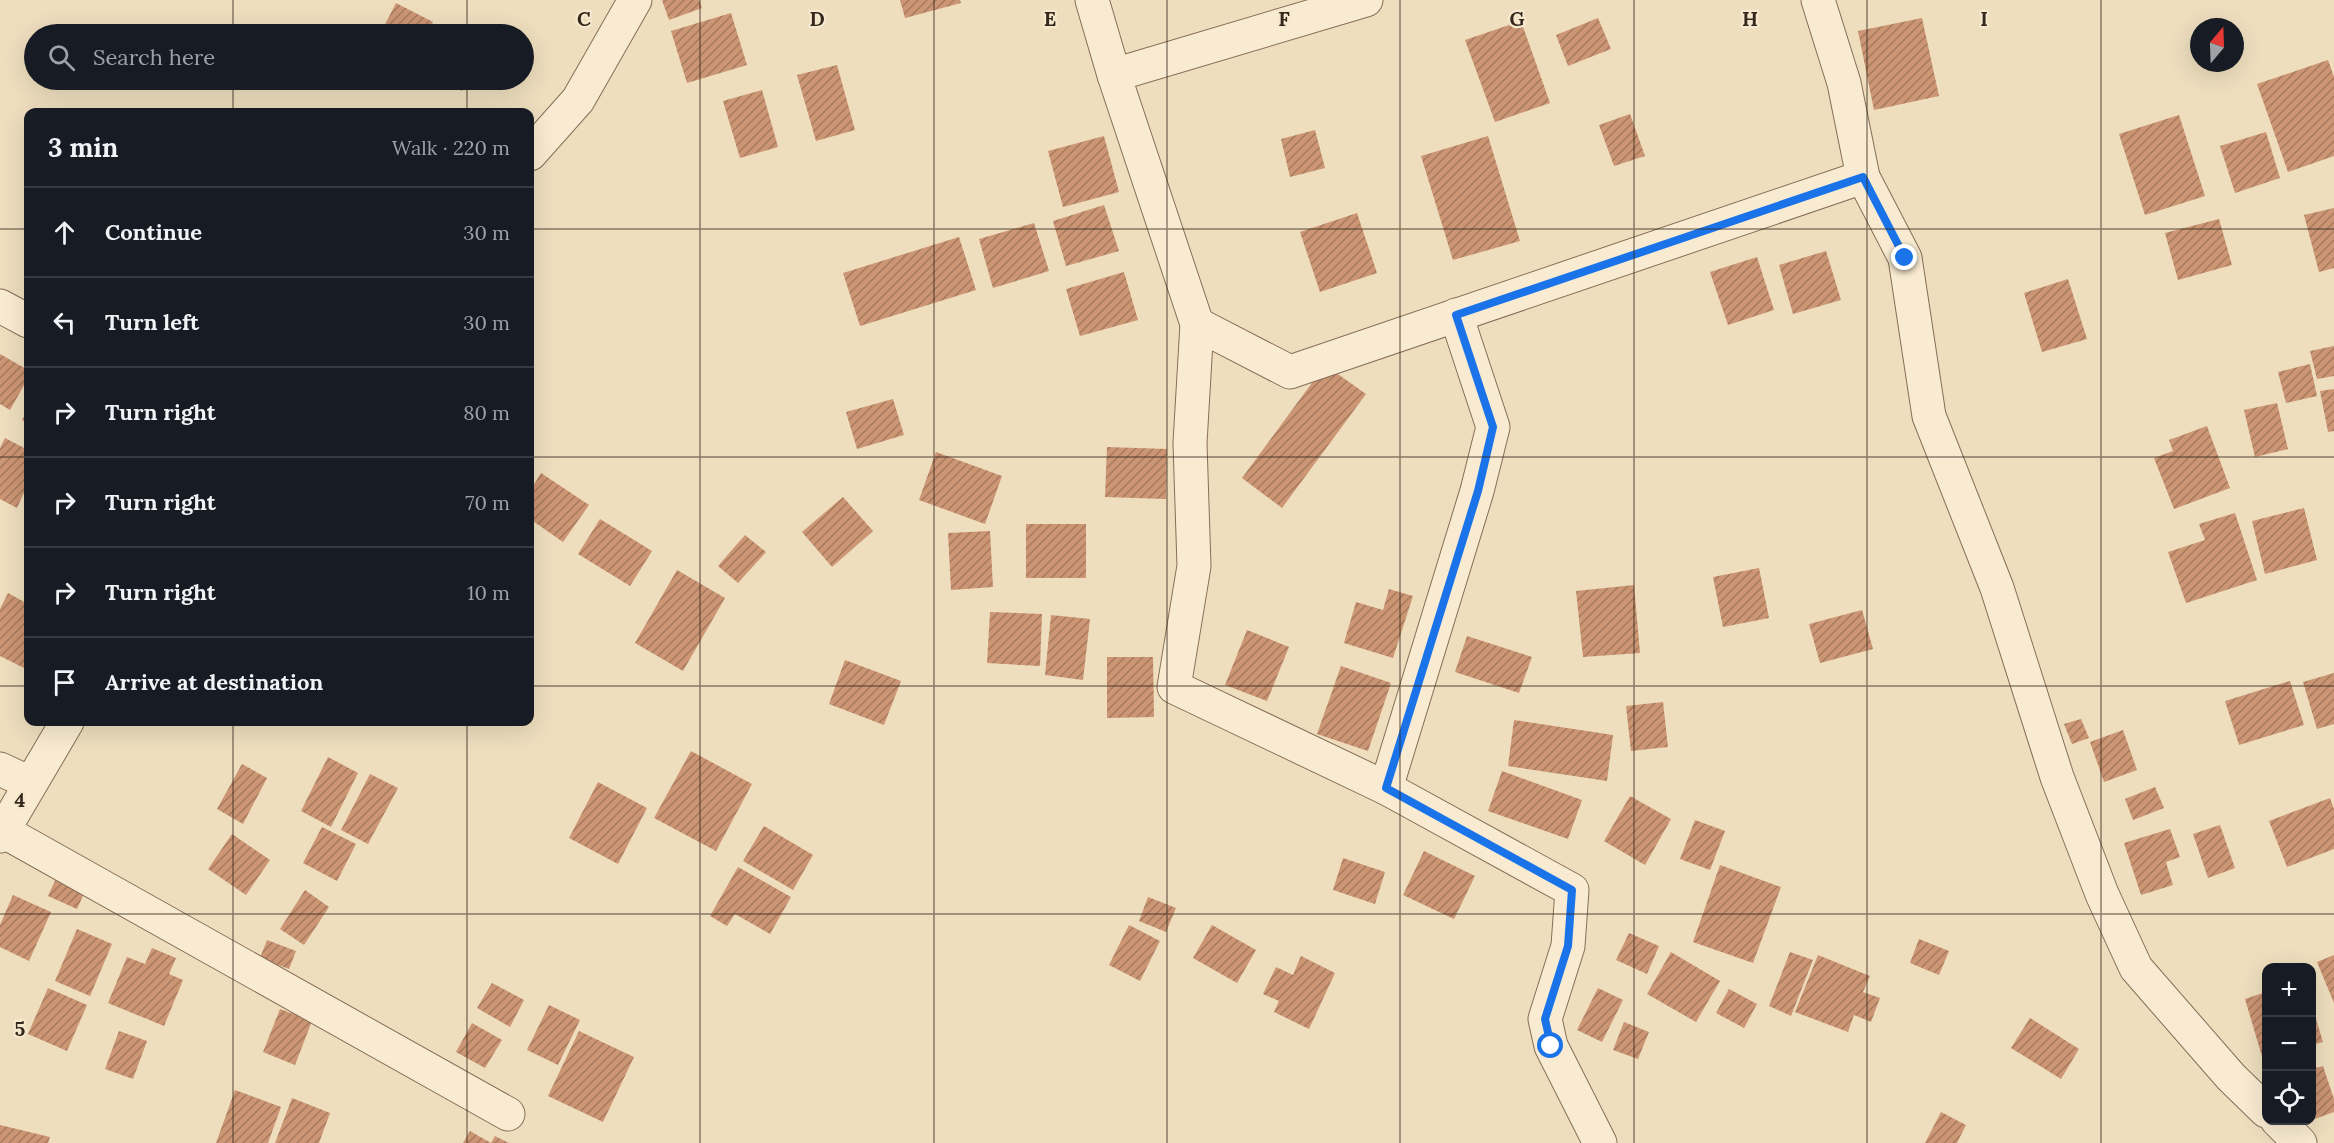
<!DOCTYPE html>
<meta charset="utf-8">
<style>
:root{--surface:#171b24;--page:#242831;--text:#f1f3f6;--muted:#9ea1a6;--line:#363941}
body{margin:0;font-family:Lora,serif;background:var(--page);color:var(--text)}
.controls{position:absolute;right:18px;bottom:18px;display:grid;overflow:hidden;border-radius:12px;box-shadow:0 6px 24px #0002}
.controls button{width:54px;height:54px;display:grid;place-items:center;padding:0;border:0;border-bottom:2px solid var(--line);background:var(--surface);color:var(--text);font:30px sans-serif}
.compass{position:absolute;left:2190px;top:18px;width:54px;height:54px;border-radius:50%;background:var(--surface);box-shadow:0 6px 24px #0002;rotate:19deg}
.stop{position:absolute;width:18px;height:18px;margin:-14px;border:4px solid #1a73e8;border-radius:50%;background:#fff}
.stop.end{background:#1a73e8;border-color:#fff;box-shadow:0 2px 6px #0008}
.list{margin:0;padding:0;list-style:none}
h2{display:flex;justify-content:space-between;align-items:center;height:78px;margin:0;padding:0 24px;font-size:26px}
h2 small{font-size:20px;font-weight:400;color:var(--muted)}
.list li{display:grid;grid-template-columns:39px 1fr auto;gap:18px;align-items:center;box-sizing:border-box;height:90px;padding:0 24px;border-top:2px solid var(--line)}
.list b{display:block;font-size:22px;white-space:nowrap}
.list em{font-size:20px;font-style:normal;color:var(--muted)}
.icon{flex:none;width:33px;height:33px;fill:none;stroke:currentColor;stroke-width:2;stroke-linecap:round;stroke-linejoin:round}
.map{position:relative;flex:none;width:2334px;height:1143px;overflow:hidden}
.search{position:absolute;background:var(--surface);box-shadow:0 6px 24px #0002;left:24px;top:24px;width:510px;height:66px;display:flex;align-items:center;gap:15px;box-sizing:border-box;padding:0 21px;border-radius:33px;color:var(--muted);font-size:22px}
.panel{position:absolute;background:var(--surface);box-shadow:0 6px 24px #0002;left:24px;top:108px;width:510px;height:618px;border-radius:12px}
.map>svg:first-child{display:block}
</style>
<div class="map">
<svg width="2334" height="1143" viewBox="0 0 2334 1143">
<defs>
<pattern id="building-hatch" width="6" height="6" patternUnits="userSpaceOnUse" patternTransform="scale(1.5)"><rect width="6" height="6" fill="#cc9573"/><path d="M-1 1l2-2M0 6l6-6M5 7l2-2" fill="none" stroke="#a67a5e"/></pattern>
</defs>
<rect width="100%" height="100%" fill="#eedebe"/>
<g fill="url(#building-hatch)">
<path d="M662 0H699L702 8 669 20Z"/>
<path d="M900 0H960L961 3 905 18Z"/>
<path d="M396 3 433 22 427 34H380Z"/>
<path d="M731 13 747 65 687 83 671 31Z"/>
<path d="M1598 18 1611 49 1568 66 1556 35Z"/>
<path d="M1922 18 1939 96 1874 110 1858 31Z"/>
<path d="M1521 21 1550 103 1495 122 1465 40Z"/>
<path d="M435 28 449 34H432Z"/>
<path d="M2328 60 2334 77V156L2288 172 2257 84Z"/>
<path d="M837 65 855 130 816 141 797 75Z"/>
<path d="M436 80H467L462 91Z"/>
<path d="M762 90 778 147 740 158 723 101Z"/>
<path d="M1630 114 1645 156 1614 166 1599 125Z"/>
<path d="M2179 115 2205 196 2145 215 2119 134Z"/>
<path d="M1315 130 1325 168 1290 177 1281 139Z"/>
<path d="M2266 132 2280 178 2235 193 2220 146Z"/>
<path d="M1104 136 1119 192 1063 207 1048 151Z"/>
<path d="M1488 136 1520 241 1453 260 1421 156Z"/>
<path d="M1104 205 1119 251 1066 266 1053 221Z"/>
<path d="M2334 208V268L2319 272 2304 215Z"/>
<path d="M1357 213 1377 273 1320 292 1300 232Z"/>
<path d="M2219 219 2232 265 2178 280 2165 233Z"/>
<path d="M1034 223 1049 271 993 288 979 239Z"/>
<path d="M959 237 976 290 860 326 843 273Z"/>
<path d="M1826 251 1841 300 1793 314 1779 265Z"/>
<path d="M1757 257 1774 310 1728 325 1710 272Z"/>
<path d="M1124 272 1138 320 1080 336 1066 289Z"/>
<path d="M2068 279 2087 339 2042 352 2024 293Z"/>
<path d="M2334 346V376L2317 379 2310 351Z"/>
<path d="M0 354 28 370V378L10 410 0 404Z"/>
<path d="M2310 364 2317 396 2286 403 2278 372Z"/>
<path d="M1325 365 1366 394 1282 508 1242 478Z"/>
<path d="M2334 389V431L2328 432 2320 391Z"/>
<path d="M893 399 904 435 857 449 846 412Z"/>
<path d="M2277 403 2288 449 2255 457 2244 410Z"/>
<path d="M28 410V424L22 420Z"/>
<path d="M2207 426 2230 488 2174 509 2154 458 2173 451 2169 440Z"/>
<path d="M5 438 28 450V484L17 508 0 499V448Z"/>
<path d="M1107 447 1167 449 1166 499 1105 497Z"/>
<path d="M936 452 1002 476 985 524 919 500Z"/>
<path d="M541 473 589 505 563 542 530 519V491Z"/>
<path d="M843 497 873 531 832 567 802 532Z"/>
<path d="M2304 508 2317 560 2265 574 2252 521Z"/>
<path d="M2235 513 2257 580 2186 603 2168 552 2205 540 2199 524Z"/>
<path d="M600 519 652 551 630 586 578 554Z"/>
<rect x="1026" y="524" width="60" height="54"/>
<path d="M990 531 993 587 951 590 948 533Z"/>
<path d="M745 535 766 552 738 583 718 566Z"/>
<path d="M1759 568 1769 618 1723 627 1713 577Z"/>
<path d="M677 570 725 598 683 671 635 643Z"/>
<path d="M1634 585 1640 653 1583 657 1576 591Z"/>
<path d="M1389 589 1413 596 1393 658 1344 643 1356 602 1383 610Z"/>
<path d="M8 593 28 604V670L0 656V609Z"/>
<path d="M1862 610 1873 649 1820 663 1809 624Z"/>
<path d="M990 612 1042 614 1040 666 987 663Z"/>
<path d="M1051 615 1090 619 1083 680 1045 675Z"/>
<path d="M1247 630 1289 647 1267 701 1225 685Z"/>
<path d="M1467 636 1532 657 1519 693 1455 672Z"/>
<path d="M1107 657H1153L1154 717 1107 718Z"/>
<path d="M845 660 901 681 884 725 829 704Z"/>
<path d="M1341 666 1391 683 1368 751 1317 734Z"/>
<path d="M2334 673V724L2317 729 2303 682Z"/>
<path d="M2290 681 2304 725 2239 745 2225 701Z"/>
<path d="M1663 702 1668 747 1631 751 1626 706Z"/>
<path d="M2081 719 2089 738 2072 744 2064 724Z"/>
<path d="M1514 720 1613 735 1607 781 1508 766Z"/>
<path d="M2123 730 2137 770 2104 782 2090 742Z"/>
<path d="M691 751 752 784 716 851 654 818Z"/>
<path d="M328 757 358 773 331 827 301 811Z"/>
<path d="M242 764 267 778 243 824 217 809Z"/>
<path d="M1502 771 1582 800 1568 839 1488 811Z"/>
<path d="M370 774 398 788 368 844 341 830Z"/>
<path d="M598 782 647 808 618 864 569 838Z"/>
<path d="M2155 787 2164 808 2133 820 2125 799Z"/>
<path d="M1630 796 1671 819 1645 865 1604 841Z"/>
<path d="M2330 798 2334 809V849L2287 867 2269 821Z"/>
<path d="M1695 820 1725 831 1710 870 1680 859Z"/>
<path d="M2220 825 2235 868 2208 878 2193 834Z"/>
<path d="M764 826 813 855 793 890 743 861Z"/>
<path d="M322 827 356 844 337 881 303 863Z"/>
<path d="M2170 829 2180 857 2166 862 2173 885 2141 895 2124 843Z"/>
<path d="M232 834 270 860 246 895 208 869Z"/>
<path d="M1424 851 1475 876 1454 919 1403 895Z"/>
<path d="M1343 858 1385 872 1375 904 1333 890Z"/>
<path d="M1720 865 1781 887 1753 963 1693 942Z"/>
<path d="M738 867 791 897 770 934 735 914 727 926 710 916Z"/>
<path d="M57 876 86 889 77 909 48 896Z"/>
<path d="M305 890 329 907 304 945 280 929Z"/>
<path d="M13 895 51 912 29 961 0 947V925Z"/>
<path d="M1148 897 1176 908 1166 932 1139 921Z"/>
<path d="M1129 925 1160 941 1140 981 1109 965Z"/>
<path d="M1212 925 1256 950 1237 983 1193 958Z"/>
<path d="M77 929 112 944 90 996 55 981Z"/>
<path d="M1629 933 1659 946 1647 974 1616 960Z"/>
<path d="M1919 939 1949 951 1939 975 1910 963Z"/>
<path d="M267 940 296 951 289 969 260 958Z"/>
<path d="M152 948 176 958 169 974 183 980 164 1026 108 1003 127 957 145 964Z"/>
<path d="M1671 952 1720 981 1696 1022 1647 994Z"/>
<path d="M1790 952 1813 960 1791 1016 1769 1006Z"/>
<path d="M1818 955 1870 976 1863 992 1880 998 1871 1022 1854 1015 1848 1032 1795 1012Z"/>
<path d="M2334 955V1003L2317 962Z"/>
<path d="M1301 956 1335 973 1309 1029 1274 1012 1279 1001 1263 994 1276 967 1293 975Z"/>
<path d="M492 983 524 1000 510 1027 477 1008Z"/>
<path d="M48 988 87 1005 67 1051 28 1034Z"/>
<path d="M1598 988 1623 1000 1602 1042 1577 1030Z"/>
<path d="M1729 989 1757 1004 1744 1028 1716 1013Z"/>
<path d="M2266 992V1059L2263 1060 2245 999Z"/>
<path d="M549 1005 580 1020 558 1065 527 1050Z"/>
<path d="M2312 1006 2323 1042 2312 1045Z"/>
<path d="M280 1009 312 1021 295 1065 263 1052Z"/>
<path d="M2030 1018 2079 1049 2061 1079 2011 1048Z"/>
<path d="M1624 1022 1649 1032 1638 1059 1613 1050Z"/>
<path d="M472 1023 502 1040 485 1068 456 1052Z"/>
<path d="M119 1031 147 1041 133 1079 105 1069Z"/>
<path d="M579 1031 634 1057 603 1122 548 1096Z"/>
<path d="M2323 1066 2334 1099V1112L2312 1120V1069Z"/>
<path d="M235 1090 281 1107 268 1143H216Z"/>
<path d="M292 1098 330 1113 319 1143H275Z"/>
<path d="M1941 1112 1966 1125 1957 1143H1925Z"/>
<path d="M0 1125 50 1137 48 1143H0Z"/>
<path d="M470 1131 491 1143 495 1136 509 1143H463Z"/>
</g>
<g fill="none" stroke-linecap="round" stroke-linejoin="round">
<defs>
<g id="minor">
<path d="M1092 0 1114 75 1197 324 1190 443 1194 566 1174 687 1386 788 1572 890 1568 946 1545 1019 1551 1046 1600 1143"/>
<path d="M1818 0 1844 83 1863 177 1905 258 1929 416 1997 588 2057 777 2102 894 2136 968 2231 1077 2266 1111"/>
<path d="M1114 75 1366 0"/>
<path d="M530 154 578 100 635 0"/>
<path d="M0 306 28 321"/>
<path d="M1197 324 1290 372 1863 177"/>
<path d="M0 769 30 783"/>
<path d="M1386 788 1477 491 1493 427 1456 315"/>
<path d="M3 831 508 1114"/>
<path d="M0 836 67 722"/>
<path d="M2277 1120 2300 1143"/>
</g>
</defs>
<use href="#minor" stroke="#866e57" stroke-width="35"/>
<use href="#minor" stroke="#f9ebd1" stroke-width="33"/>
</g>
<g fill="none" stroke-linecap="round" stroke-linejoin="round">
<path stroke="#1a73e8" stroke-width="8" d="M1551 1046 1545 1019 1568 946 1572 890 1386 788 1478 491 1493 427 1456 315 1863 177 1905 258"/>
</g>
<path fill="none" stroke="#35271c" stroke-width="1.5" stroke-opacity="0.55" d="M233 0V34M467 0V34M700 0V1143M934 0V1143M1167 0V1143M1400 0V1143M1634 0V1143M1867 0V1143M2101 0V1143M233 80V112M467 80V112M0 229H28M530 229H2334M0 457H28M530 457H2334M0 686H28M530 686H2334M233 722V1143M467 722V1143M0 914H2334"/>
<g font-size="20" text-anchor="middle" font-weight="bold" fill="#35271c" stroke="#f5e8cd" stroke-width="4.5" stroke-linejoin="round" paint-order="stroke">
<text x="584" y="26">C</text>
<text x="817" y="26">D</text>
<text x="1050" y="26">E</text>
<text x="1284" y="26">F</text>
<text x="1517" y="26">G</text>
<text x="1750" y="26">H</text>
<text x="1984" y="26">I</text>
<text x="20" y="807">4</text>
<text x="20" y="1036">5</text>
</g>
</svg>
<div class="controls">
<button>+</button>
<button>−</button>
<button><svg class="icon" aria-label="locate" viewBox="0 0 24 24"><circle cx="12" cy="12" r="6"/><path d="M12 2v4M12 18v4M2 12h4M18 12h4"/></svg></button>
</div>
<svg class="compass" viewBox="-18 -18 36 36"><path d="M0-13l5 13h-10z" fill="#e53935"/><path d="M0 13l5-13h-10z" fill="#9ea1a6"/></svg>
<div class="stop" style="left:1551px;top:1046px"></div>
<div class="stop end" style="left:1905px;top:258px"></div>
<div class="search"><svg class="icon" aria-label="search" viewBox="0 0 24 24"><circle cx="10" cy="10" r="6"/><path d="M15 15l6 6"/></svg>Search here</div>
<section class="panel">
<h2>3 min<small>Walk · 220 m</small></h2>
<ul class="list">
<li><svg class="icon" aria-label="ahead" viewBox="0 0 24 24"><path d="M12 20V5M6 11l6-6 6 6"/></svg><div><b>Continue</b></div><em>30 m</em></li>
<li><svg class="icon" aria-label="left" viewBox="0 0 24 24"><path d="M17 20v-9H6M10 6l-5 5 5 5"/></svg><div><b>Turn left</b></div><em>30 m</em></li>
<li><svg class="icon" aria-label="right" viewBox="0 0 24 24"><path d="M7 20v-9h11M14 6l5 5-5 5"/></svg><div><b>Turn right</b></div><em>80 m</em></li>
<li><svg class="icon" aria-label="right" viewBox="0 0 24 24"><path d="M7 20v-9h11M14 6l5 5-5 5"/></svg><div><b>Turn right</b></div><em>70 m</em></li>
<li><svg class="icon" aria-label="right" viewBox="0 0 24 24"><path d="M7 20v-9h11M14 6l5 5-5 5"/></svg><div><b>Turn right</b></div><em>10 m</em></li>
<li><svg class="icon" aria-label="arrive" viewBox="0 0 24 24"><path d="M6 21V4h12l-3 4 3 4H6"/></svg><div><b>Arrive at destination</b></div></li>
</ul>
</section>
</div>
